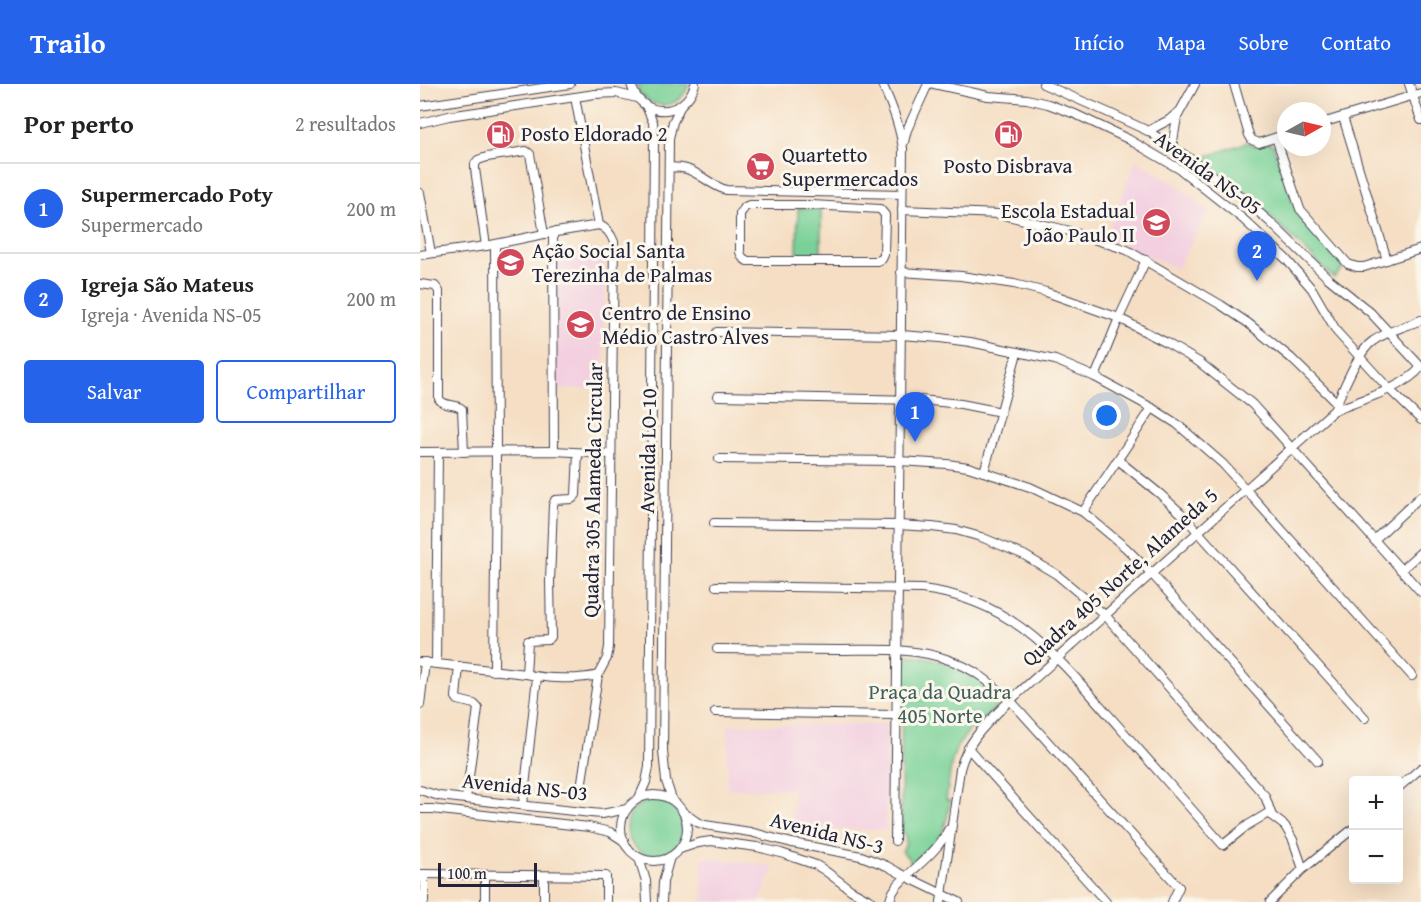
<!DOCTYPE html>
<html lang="pt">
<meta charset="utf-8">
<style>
:root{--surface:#fff;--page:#f2f2f2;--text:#222;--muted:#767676;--line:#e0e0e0;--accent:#2563eb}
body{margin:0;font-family:"Gentium Book Plus",serif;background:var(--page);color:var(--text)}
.controls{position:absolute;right:18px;bottom:18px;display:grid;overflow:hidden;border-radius:6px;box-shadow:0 6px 24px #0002}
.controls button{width:54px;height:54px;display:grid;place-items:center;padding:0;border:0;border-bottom:2px solid var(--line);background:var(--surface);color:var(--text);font:30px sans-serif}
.compass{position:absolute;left:857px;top:18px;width:54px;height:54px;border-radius:50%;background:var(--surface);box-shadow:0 6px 24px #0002;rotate:82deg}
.scale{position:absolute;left:18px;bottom:15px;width:99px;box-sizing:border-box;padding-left:6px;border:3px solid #22223b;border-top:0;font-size:16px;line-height:21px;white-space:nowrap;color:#22223b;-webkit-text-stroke:4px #fbf7ec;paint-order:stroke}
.you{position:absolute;left:687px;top:332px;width:21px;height:21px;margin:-15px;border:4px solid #fff;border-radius:50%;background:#1a73e8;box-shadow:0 0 0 9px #1a73e833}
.badge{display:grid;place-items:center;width:39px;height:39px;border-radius:50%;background:var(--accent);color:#fff;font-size:20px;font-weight:700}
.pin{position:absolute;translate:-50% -50px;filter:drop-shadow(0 2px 3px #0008)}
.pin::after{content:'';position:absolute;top:32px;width:21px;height:18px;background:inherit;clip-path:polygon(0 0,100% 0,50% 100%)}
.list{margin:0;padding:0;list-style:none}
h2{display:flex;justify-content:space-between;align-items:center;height:78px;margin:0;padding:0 24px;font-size:26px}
h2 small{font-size:20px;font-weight:400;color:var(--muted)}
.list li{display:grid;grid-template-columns:39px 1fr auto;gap:18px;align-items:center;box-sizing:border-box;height:90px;padding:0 24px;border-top:2px solid var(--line)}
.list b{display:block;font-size:22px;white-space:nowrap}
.list p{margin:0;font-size:20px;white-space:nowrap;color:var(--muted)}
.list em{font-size:20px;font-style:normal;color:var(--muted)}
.actions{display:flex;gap:12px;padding:18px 24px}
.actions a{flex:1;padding:14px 0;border:2px solid var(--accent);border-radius:6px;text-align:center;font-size:21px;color:var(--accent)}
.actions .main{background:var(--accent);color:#fff}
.map{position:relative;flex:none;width:1001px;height:818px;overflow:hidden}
header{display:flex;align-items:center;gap:36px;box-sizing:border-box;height:84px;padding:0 30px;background:var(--accent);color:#fff}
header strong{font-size:28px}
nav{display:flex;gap:33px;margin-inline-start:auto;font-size:21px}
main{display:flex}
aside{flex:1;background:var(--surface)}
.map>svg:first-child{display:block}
</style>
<header>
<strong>Trailo</strong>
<nav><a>Início</a><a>Mapa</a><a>Sobre</a><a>Contato</a></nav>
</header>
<main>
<aside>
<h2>Por perto<small>2 resultados</small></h2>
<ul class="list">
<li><span class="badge">1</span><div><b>Supermercado Poty</b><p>Supermercado</p></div><em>200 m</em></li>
<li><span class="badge">2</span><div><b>Igreja São Mateus</b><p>Igreja · Avenida NS-05</p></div><em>200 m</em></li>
</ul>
<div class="actions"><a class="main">Salvar</a><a>Compartilhar</a></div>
</aside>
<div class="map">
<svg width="1001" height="818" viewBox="0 0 1001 818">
<rect width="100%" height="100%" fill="#fbf7ec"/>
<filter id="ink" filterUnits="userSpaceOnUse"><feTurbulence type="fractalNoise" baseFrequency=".0167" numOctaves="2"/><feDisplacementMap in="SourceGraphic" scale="12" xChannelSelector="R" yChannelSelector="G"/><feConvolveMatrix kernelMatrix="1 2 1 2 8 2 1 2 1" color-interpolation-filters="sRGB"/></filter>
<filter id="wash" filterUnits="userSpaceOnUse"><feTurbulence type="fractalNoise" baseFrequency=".008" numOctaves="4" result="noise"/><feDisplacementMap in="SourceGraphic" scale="24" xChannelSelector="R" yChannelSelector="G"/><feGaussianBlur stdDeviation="1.35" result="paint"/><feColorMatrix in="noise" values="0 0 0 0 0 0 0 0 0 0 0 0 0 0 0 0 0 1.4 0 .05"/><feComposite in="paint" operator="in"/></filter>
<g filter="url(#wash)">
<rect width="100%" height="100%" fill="#f5dec3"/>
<g fill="#f3cfe0">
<path d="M716 76 759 103 789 126 757 185 686 153Z"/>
<rect x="79" y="166" width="24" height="26"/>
<path d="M137 176H185L184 305H136Z"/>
<path d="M467 640 466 746 372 744 373 705H307L308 641Z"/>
<path d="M282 773 354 782 340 818H283Z"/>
</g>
<g fill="#79d197" stroke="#4e7a69" stroke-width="1.5">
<path d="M216 0H269C260 28 226 28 216 0Z"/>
<path d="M828 58 835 62 848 58 853 61 876 126 881 133 924 183 914 194 834 117 779 75Z"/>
<path d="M378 124 401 125V170L377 169Z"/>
<path d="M486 571C516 572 563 589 580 615L578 621 558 642 550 645 537 663 532 676 526 716 530 717 527 734 522 750 514 759 492 779 482 767C487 760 488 753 481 747L482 575Z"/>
<circle cx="235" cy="744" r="28"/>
</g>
</g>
<g filter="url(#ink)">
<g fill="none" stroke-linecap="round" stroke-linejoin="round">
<defs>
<g id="minor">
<path d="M211 0C220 35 265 35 275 0"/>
<path d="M462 0C472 21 480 42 483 65L475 757"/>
<path d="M514 0 568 12 607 15 628 20 655 30 708 55 761 86 823 135 866 175 892 205 917 248 969 305 1001 336"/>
<path d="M623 0 687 28 728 47 769 74 819 111 850 138 908 194 950 228 1001 283"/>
<path d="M814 0 829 51 832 56 839 59 866 50"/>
<path d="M989 0 1001 36"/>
<path d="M155 13 179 141"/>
<path d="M0 22 150 0"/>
<path d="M923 33 967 176"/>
<path d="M0 39 29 32 175 10 196 9 217 14"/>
<path d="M902 39 1001 9"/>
<path d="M728 47 749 36 757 29"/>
<path d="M856 54 880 125 928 180 937 183H944L1001 165"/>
<path d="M484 58 487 46 508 0"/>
<path d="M752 63 757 33 775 0"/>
<path d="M249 83C256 84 263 83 269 86 282 91 292 102 306 106L482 110"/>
<path d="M0 109 11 169"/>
<path d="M329 121H392L460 125 465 131 464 171 462 175 457 177H327L322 173 320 168V130L325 123Z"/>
<path d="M482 126 579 130 646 146 707 166 801 221 828 239 871 274 917 319"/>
<path d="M133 148 134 367"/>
<path d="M66 162 55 85V80L58 76 67 73 106 67 110 70 124 150"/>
<path d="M0 171 66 162 124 150 179 141C187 144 191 150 194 158L189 563 187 574 178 591 161 704"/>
<path d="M481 188 541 192 594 200 626 208 699 234 745 258 779 278 832 320 1001 508"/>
<path d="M0 200 15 202 19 207V315C24 323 35 319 42 325L44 368"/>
<path d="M297 248 481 251 520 254 550 258 635 276 675 293 732 324 757 340 803 380 992 592"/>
<path d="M675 293 699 234 726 176"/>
<path d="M298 312 500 316 541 320 581 328"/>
<path d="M915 323C923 306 938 267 953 257 967 247 985 243 1001 236"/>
<path d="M0 368 134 367 191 370"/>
<path d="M299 375 479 377 527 380 548 383 610 403 663 428 706 464 731 489 898 677"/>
<path d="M698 376 740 410 762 430 945 634"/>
<path d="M564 388 597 269"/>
<path d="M663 428 732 324"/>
<path d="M294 439 478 441 512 443 536 446 561 453 604 471 636 490 685 531 845 712 852 732 865 742 873 756 883 785"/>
<path d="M954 456 1001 412"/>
<path d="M981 486 1001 468"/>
<path d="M296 502 502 505C597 516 641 578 700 644 734 683 769 722 803 761L828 741 850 728"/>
<path d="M297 565C338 565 379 566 420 566 457 566 495 563 529 576 553 584 571 599 590 616L759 803 752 818"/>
<path d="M0 578 106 590C125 595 159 596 178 591"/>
<path d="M16 580 18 368"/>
<path d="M39 582 36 613 38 616 54 620 58 624 46 715"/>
<path d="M74 587 76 368 75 161"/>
<path d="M106 590 108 557 128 556 131 553 130 497 133 421 135 416 152 415 156 411 158 369"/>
<path d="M0 621 5 578"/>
<path d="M295 628 476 631"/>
<path d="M548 664 686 818"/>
<path d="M978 704 1001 684"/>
<path d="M0 706 19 712 171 729 182 730 207 725"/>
<circle cx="234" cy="744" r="33"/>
<path d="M219 714 226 698 229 683 234 53 233 38 226 22"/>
<path d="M252 715 246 697 243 667 249 54 253 38 261 21"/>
<path d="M103 721 117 593"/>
<path d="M0 725H12L169 743 190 748 204 757"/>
<path d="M263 728 277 738 285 741 330 748 372 759 441 772 467 782 485 792 539 818"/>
<path d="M260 765 278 759 291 757 337 763 361 769 396 781 404 786 431 806 453 818"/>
<path d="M219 774 226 797 227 818"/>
<path d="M0 790 186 792V818"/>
<path d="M4 818V790"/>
<path d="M65 818V792"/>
<path d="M124 818V792"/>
<path d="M242 818 243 798 250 773"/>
<path d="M469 818 473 808 477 802C494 783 517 769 528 746"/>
<path d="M521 818 540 685C547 658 565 641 584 622L913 327C938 317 985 304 1001 283"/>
<path d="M850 818 883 785 934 744"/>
</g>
</defs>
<use href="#minor" stroke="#423e4f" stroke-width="10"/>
<use href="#minor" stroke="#fff" stroke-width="8"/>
</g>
</g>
<defs>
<symbol id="fuel-disc" viewBox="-11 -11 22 22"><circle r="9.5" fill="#d1495b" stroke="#fbf7ec"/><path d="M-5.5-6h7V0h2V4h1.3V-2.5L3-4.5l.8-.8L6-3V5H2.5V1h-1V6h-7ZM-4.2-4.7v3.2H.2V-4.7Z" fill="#fff"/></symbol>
<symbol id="supermarket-disc" viewBox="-11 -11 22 22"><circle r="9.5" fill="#d1495b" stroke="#fbf7ec"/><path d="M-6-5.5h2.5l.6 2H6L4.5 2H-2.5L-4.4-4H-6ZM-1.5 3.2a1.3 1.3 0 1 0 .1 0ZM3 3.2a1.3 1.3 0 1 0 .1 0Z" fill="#fff"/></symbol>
<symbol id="school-disc" viewBox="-11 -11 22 22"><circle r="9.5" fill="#d1495b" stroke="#fbf7ec"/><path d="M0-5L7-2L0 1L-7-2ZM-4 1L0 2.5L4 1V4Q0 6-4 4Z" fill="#fff"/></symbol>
</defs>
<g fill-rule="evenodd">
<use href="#fuel-disc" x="64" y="34" width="33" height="33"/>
<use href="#fuel-disc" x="572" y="34" width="33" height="33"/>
<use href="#supermarket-disc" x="324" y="66" width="33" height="33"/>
<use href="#school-disc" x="720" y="122" width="33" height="33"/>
<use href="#school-disc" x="74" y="162" width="33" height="33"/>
<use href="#school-disc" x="144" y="224" width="33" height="33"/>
</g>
<g text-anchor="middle" stroke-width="6" stroke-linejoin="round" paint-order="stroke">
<g font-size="21" fill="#22223b" stroke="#fbf7ec" text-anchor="start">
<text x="101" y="57">Posto Eldorado 2</text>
<text x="362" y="78">Quartetto<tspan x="362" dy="24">Supermercados</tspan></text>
<text x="588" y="89" text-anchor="middle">Posto Disbrava</text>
<text x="715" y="134" text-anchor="end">Escola Estadual<tspan x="715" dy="24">João Paulo II</tspan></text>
<text x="112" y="174">Ação Social Santa<tspan x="112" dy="24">Terezinha de Palmas</tspan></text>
<text x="182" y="236">Centro de Ensino<tspan x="182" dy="24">Médio Castro Alves</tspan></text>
</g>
<g font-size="21" fill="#22223b" stroke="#fbf7ec">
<text transform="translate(788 89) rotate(36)" y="7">Avenida NS-05</text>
<text transform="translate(228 367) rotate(-89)" y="7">Avenida LO-10</text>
<text transform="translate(173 406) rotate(-89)" y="7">Quadra 305 Alameda Circular</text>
<text transform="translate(700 493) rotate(-42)" y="7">Quadra 405 Norte, Alameda 5</text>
<text transform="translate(105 703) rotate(6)" y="7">Avenida NS-03</text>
<text transform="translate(407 749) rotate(14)" y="7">Avenida NS-3</text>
</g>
<g font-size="21" fill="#405f5b" stroke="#fbf7ec">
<text x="520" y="615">Praça da Quadra<tspan x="520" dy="24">405 Norte</tspan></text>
</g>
</g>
</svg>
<div class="controls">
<button>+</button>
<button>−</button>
</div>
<svg class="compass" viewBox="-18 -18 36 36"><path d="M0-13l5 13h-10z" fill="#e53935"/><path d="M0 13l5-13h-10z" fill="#767676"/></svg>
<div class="scale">100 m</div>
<div class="you"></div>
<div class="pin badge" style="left:495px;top:358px">1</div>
<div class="pin badge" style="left:837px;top:197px">2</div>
</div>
</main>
